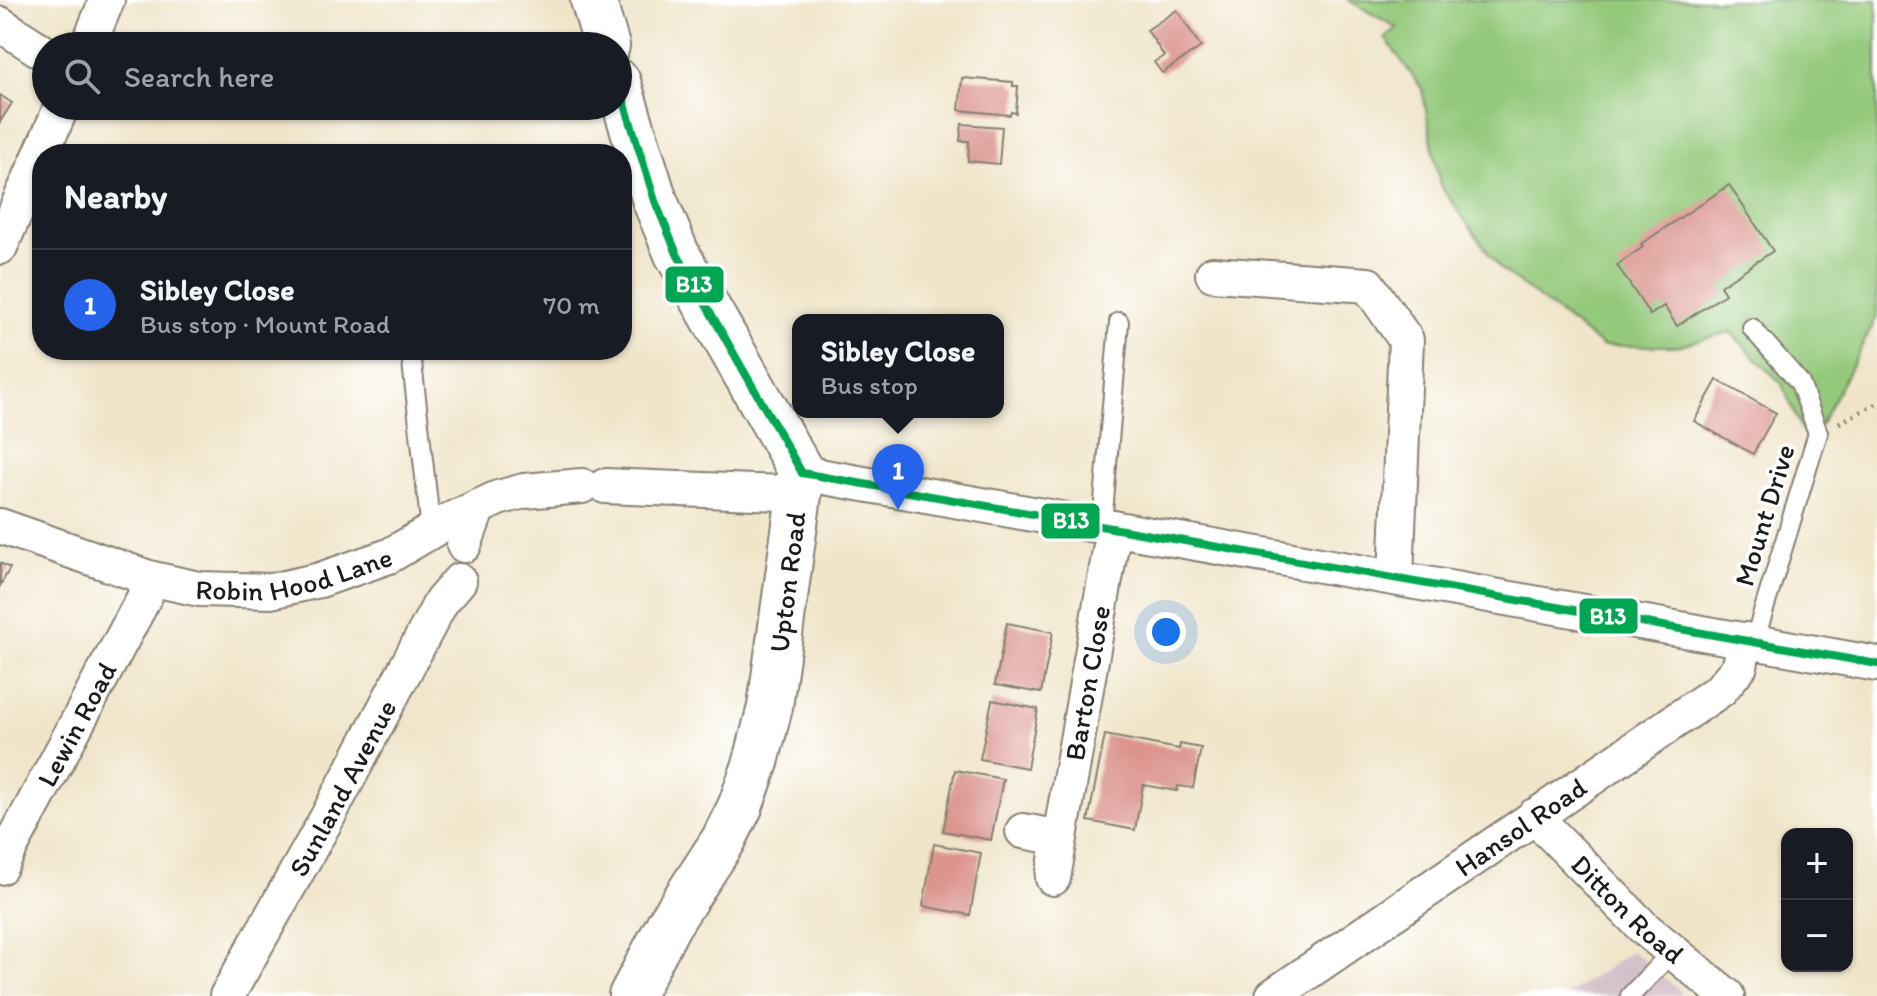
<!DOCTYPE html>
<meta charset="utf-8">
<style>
:root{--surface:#171b24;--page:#20242c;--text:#f1f3f6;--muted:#9ea1a6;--line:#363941;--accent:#2563eb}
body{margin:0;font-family:Itim,sans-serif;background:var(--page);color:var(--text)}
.controls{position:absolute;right:24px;bottom:24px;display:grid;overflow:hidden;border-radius:16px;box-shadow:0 2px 6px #0004}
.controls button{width:72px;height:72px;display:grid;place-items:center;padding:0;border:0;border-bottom:2px solid var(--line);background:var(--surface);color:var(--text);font:40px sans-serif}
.you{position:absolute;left:1166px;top:632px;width:28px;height:28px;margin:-20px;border:6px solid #fff;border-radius:50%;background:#1a73e8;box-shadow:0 0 0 12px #1a73e833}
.badge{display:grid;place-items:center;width:52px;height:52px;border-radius:50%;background:var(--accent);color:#fff;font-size:26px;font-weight:700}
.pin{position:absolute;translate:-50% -66px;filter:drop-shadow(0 2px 4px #0008)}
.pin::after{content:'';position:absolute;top:42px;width:28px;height:24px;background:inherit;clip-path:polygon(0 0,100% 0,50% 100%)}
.popup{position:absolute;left:792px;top:314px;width:212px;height:104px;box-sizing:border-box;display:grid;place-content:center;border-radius:16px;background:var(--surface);filter:drop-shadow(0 2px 6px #0005);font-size:26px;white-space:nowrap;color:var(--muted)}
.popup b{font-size:30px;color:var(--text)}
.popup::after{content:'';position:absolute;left:50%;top:100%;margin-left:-16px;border:16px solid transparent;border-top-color:var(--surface)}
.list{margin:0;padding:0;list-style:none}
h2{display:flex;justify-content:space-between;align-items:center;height:104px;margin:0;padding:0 32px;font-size:34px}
h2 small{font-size:26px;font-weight:400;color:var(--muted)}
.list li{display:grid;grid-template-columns:52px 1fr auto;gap:24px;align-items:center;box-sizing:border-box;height:112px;padding:0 32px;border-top:2px solid var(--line)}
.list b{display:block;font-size:30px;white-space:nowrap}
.list p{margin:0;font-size:26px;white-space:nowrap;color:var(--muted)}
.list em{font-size:26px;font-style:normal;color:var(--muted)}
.icon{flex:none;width:44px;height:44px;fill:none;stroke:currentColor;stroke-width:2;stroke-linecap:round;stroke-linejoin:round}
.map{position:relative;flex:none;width:1877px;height:996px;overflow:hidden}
.search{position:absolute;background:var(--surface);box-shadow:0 2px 6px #0004;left:32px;top:32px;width:600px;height:88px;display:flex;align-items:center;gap:20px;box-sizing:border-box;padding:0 28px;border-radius:44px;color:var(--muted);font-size:30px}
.panel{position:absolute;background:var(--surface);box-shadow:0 2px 6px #0004;left:32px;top:144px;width:600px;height:216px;border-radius:32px}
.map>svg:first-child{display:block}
</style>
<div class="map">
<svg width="1877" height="996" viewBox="0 0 1877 996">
<rect width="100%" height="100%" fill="#fff"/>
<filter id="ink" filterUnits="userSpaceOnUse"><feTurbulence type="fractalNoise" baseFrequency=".0125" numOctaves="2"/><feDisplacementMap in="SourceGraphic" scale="16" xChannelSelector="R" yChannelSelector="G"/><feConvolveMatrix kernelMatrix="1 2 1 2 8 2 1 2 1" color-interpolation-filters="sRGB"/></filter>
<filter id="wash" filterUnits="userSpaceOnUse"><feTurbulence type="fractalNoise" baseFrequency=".006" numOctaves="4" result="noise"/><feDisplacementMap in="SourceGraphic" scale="32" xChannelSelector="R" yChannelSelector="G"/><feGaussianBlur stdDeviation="1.8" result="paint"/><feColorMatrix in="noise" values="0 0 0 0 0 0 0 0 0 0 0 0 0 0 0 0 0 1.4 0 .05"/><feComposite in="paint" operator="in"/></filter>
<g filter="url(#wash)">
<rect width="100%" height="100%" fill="#f0e5c9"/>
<path fill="#d2bdc8" d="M1632 951 1681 992 1678 996H1566Z"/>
<path fill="#94c97b" stroke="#58724c" stroke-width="2" d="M1348 0H1877V317L1821 424 1803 433 1782 384 1730 332 1677 346H1602L1499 268 1440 185 1422 89 1385 38 1397 28Z"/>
<g id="blocks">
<g fill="#db948e">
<path d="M1177 10 1201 47 1162 73 1154 62 1164 56 1147 30Z"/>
<path d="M962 78 1013 82V86H1018L1016 113 1011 112 1010 115 959 110Z"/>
<path d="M0 95 12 103 0 122Z"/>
<path d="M962 124 1002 127 999 164 968 161 969 141H960Z"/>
<path d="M1729 185 1773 251 1720 286 1725 294 1677 326 1664 306 1650 315 1617 265 1643 247 1641 244Z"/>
<path d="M1717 380 1776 413 1753 454 1694 421Z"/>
<path d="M0 563 10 568 0 586Z"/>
<path d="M1007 623 1053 632 1041 693 995 685Z"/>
<path d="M992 700 1038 709 1027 768 980 759Z"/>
<path d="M1105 735 1179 749 1180 744 1201 748 1193 788 1178 786 1177 791 1143 785 1135 830 1088 821Z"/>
<path d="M955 770 1003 779 991 840 943 831Z"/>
<path d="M934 844 981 853 970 915 923 906Z"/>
</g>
</g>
</g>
<g filter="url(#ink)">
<use href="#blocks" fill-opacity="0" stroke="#868072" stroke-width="2"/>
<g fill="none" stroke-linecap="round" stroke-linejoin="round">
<defs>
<g id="service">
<path d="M1752 328 1800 383 1818 433 1754 642"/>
<path d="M411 354 431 530"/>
<path d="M1102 525 1119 322"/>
<path d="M1630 996 1673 951"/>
</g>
<g id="minor">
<path d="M0 24 46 54"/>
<path d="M88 46 107 0"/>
<path d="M0 247 62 106"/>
<path d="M1213 274 1368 285 1406 340 1396 577"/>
<path d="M605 486 782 493 802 473 1877 664"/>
<path id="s1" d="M0 526 149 578 199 589 271 591 320 580 389 556 448 521 498 498 524 491 582 486"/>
<path d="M464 545 478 507"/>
<path id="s2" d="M1534 816 1644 928 1727 996"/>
<path d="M1023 831 1060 838"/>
<path id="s3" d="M0 867 145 596 149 578"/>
<path id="s4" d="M1053 878 1114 528"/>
<path id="s5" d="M227 996 327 818 441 602 459 581"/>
<path id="s6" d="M1273 996 1720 690 1740 666 1745 640"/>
</g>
<g id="tertiary">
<path d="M593 0 607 46"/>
<path d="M618 82 655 201 677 254 802 473 770 707 756 762 740 807 723 841 669 924 631 996"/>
</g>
</defs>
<use href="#service" stroke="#868072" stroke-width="22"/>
<use href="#minor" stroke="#868072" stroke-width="38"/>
<use href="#tertiary" stroke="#868072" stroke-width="48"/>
<path stroke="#868072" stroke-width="5" stroke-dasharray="2 6" stroke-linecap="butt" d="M1839 423 1877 403"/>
<use href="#service" stroke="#fff" stroke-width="18"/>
<use href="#minor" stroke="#fff" stroke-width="34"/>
<use href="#tertiary" stroke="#fff" stroke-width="44"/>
<defs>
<g id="bus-1">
<path d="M618 82 655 201 677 254 802 473"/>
<path d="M802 473 1877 664"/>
</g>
</defs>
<use href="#bus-1" stroke="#fff" stroke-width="14"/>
<use href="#bus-1" stroke="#00a651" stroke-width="8"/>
</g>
</g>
<g text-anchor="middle" stroke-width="7" stroke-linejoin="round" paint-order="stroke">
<g font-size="28" fill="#1c1c1c" stroke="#fff">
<text transform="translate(1764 515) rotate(-73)" y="10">Mount Drive</text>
<text dy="10" stroke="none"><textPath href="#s1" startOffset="306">Robin Hood Lane</textPath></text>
<text transform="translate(787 582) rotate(-83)" y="10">Upton Road</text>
<text dy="10" stroke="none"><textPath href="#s4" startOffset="198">Barton Close</textPath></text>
<text dy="10" stroke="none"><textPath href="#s3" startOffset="162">Lewin Road</textPath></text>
<text dy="10" stroke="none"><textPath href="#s5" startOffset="238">Sunland Avenue</textPath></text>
<text dy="10" stroke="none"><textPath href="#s6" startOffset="300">Hansol Road</textPath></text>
<text dy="10" stroke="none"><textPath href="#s2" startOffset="132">Ditton Road</textPath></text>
</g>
</g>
<g stroke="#fff" stroke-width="3">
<rect x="664" y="265" width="61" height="39" rx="8" fill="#00a651"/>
<rect x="1040" y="502" width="61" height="38" rx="8" fill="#00a651"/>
<rect x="1578" y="597" width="61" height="38" rx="8" fill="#00a651"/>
</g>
<g font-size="22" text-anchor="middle" font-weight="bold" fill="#fff">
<text x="694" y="292">B13</text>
<text x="1071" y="528">B13</text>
<text x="1608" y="624">B13</text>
</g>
</svg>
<div class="controls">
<button>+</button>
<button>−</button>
</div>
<div class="you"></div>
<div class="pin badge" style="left:898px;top:510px">1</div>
<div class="popup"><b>Sibley Close</b>Bus stop</div>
<div class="search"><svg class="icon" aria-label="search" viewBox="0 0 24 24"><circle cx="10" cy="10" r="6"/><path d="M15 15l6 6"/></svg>Search here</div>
<section class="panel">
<h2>Nearby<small></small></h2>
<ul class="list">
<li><span class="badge">1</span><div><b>Sibley Close</b><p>Bus stop · Mount Road</p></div><em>70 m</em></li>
</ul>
</section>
</div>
